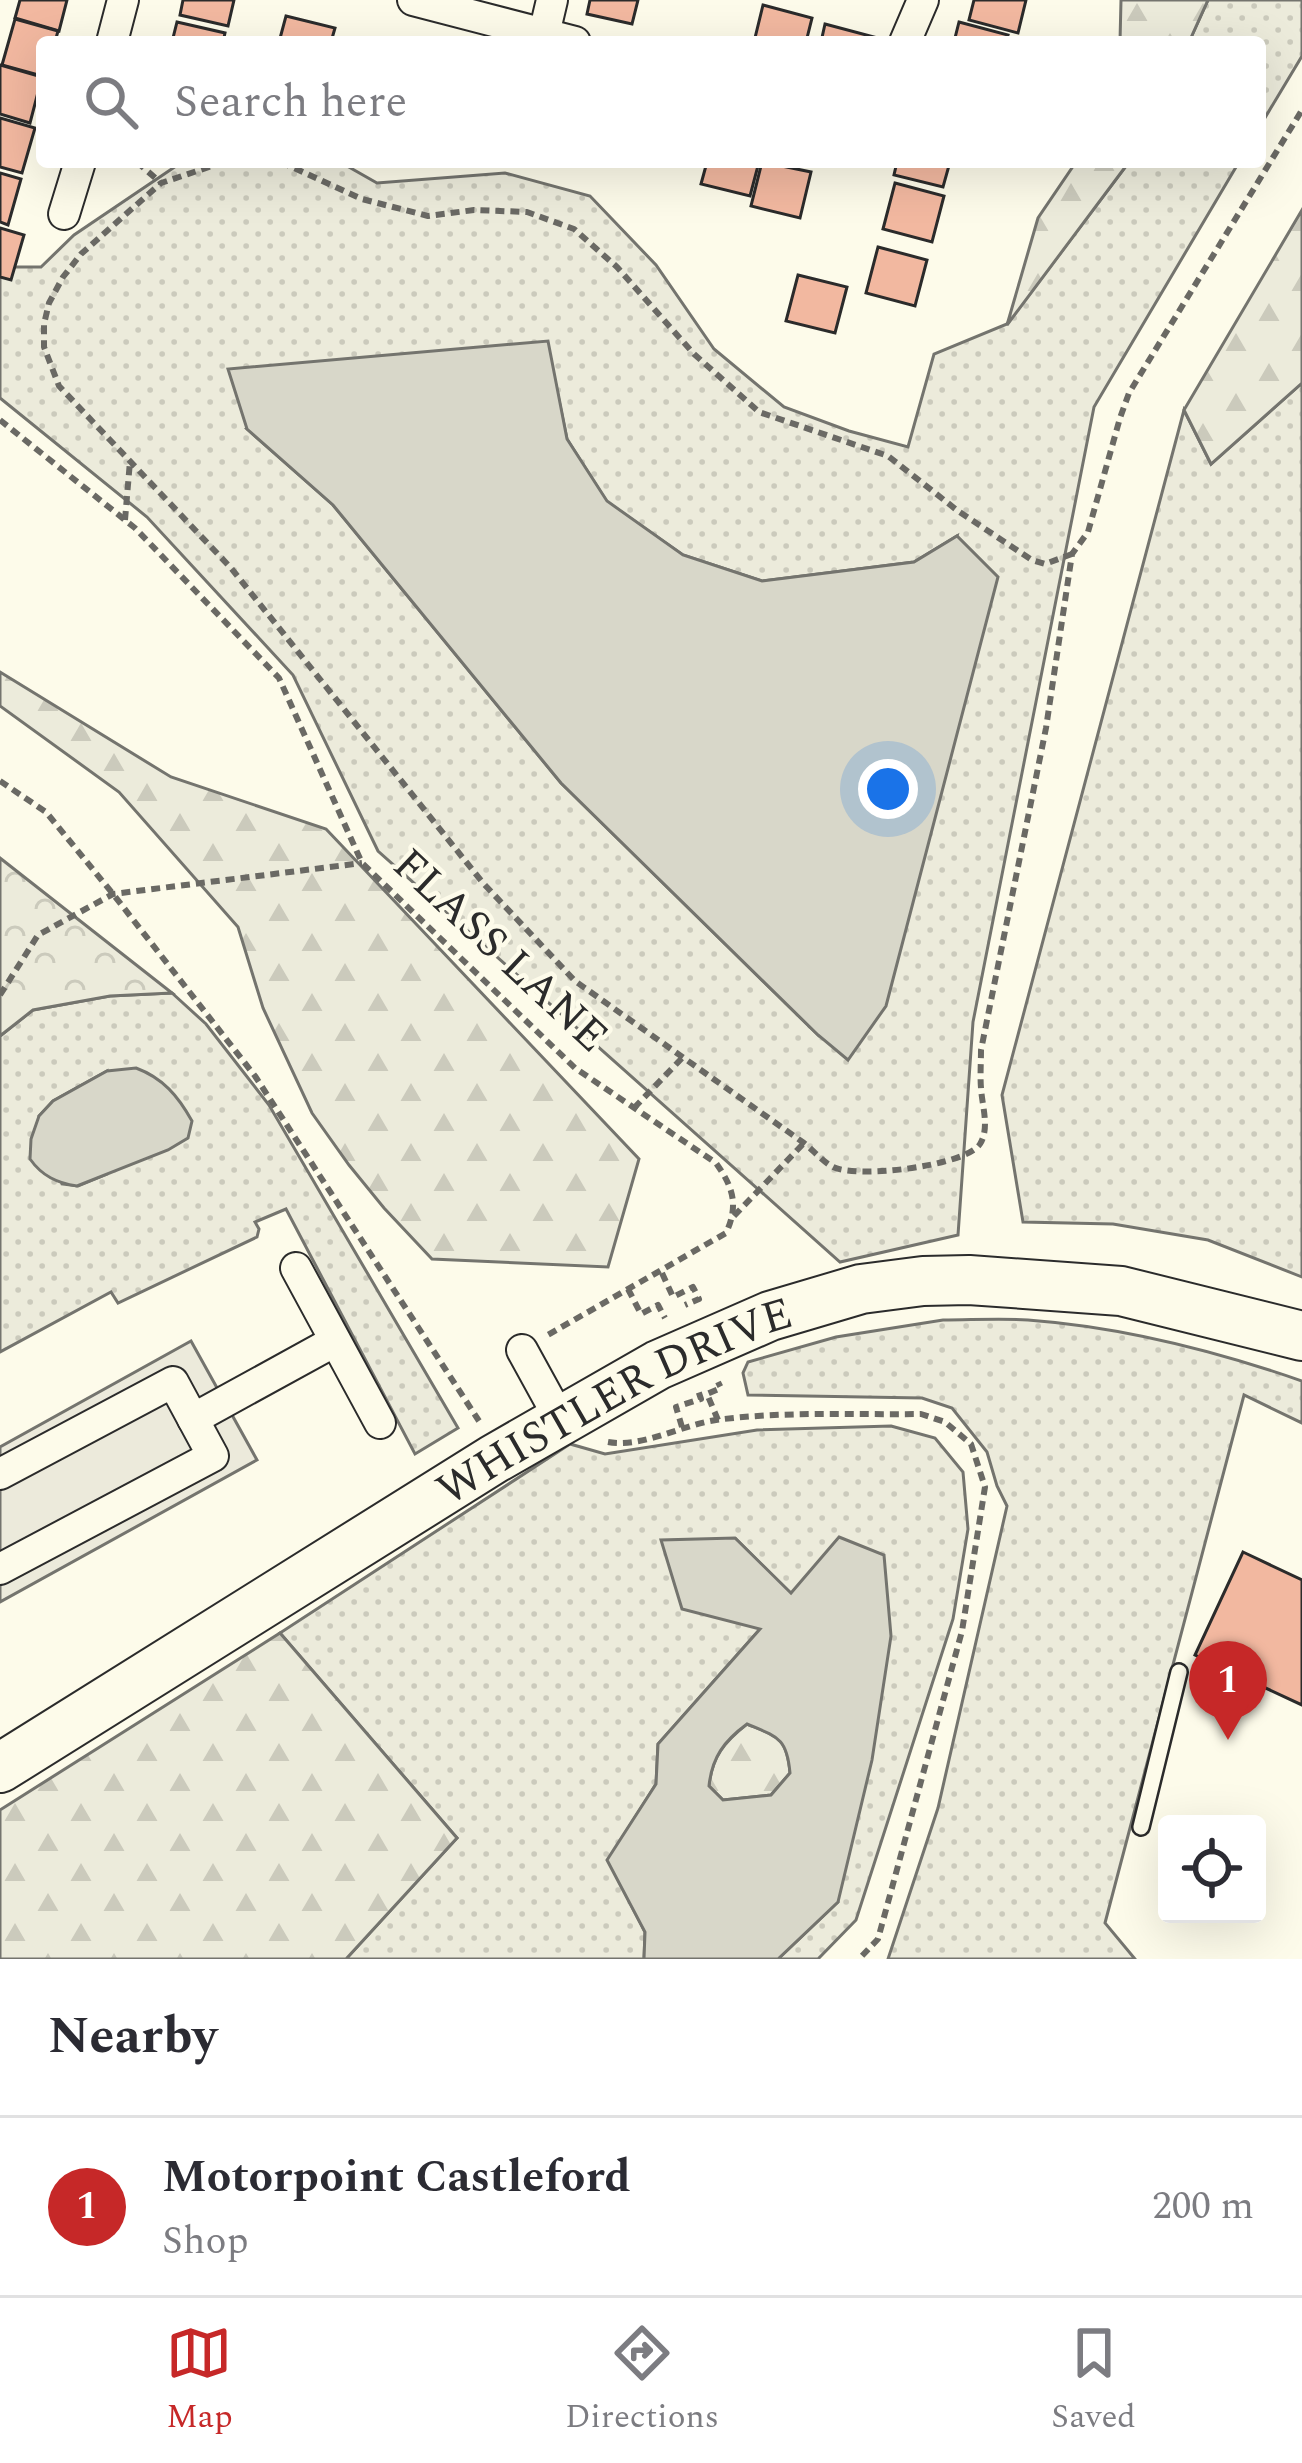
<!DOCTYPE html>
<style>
:root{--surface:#fff;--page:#f2f2f3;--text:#2b2b33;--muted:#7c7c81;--line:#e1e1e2;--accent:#c62828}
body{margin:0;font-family:Spectral,serif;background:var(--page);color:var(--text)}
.controls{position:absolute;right:36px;bottom:36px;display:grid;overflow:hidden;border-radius:12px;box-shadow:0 12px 48px #0002}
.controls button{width:108px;height:108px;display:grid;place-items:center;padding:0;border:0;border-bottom:3px solid var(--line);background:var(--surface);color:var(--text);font:60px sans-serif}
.you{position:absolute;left:888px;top:789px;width:42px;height:42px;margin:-30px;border:9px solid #fff;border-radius:50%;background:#1a73e8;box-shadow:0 0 0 18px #1a73e833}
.badge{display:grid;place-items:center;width:78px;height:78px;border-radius:50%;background:var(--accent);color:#fff;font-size:39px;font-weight:700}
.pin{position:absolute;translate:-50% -99px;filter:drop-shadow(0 3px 6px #0008)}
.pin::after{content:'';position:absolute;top:63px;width:42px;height:36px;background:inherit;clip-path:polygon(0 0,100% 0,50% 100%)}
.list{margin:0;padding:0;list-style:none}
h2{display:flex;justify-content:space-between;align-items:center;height:156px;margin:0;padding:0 48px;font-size:51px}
h2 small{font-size:39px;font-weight:400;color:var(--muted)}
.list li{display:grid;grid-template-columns:78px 1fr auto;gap:36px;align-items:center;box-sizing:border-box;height:180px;padding:0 48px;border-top:3px solid var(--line)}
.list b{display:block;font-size:45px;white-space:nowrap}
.list p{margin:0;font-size:39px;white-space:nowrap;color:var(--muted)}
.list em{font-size:39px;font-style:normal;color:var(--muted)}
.icon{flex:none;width:66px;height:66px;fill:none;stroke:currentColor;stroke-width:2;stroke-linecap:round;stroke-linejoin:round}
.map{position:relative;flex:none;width:1302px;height:1959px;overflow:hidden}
.search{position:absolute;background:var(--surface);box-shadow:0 12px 48px #0002;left:36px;right:36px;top:36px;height:132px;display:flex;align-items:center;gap:30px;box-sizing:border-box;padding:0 42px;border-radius:12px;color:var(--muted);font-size:45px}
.sheet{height:336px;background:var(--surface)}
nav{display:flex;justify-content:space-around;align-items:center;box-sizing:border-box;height:168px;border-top:3px solid var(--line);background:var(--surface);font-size:33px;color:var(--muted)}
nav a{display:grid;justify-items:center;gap:6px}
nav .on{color:var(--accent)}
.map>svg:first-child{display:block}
</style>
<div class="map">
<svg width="1302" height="1959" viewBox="0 0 1302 1959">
<defs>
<pattern id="grass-dots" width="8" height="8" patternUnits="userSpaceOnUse" patternTransform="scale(3)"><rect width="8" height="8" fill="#ecebdb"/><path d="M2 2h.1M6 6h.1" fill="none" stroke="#cbcabc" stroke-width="1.8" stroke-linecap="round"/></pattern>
<pattern id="forest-firs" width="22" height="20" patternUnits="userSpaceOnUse" patternTransform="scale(3)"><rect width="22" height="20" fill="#ecebdb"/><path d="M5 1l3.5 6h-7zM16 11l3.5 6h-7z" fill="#cbcabc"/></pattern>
<pattern id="park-crowns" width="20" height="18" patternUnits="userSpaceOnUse" patternTransform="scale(3)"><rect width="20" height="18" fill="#ecebdb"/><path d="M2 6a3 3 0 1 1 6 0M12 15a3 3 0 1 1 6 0" fill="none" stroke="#cbcabc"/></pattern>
</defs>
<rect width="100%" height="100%" fill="#fdfbea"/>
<g fill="url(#grass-dots)" stroke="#74746e" stroke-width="3" fill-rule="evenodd">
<path d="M1208 0H1302V56L1260 126V42H1189Z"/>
<path d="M182 162H340L377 183 505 173 590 196 656 265 714 349 784 407 849 431 908 447 934 354 1007 324 1129 162H1239L1094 407 973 1022 958 1235 840 1262 378 851 293 675 147 517 0 398V267H41L74 235ZM547 342 567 439 607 502 683 555 762 581 914 562 957 536 818 1035 561 783 333 505 247 429Z"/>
<path d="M1302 383V1277L1208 1240 1113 1224 1023 1222 1002 1095 1184 410 1211 464Z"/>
<path d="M172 993 206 1024 269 1105 458 1428 415 1454 286 1209 255 1222 259 1229 257 1237 118 1303 111 1292 0 1352V1036L33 1010 110 996ZM107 1071V1174L78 1186 62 1184 39 1116 53 1101Z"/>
<path d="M943 1320C971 1320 1000 1318 1028 1320 1122 1327 1213 1350 1302 1381V1423L1244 1395 1105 1923 1135 1959H888L938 1808 1007 1506 997 1486 987 1452 952 1408 922 1398 748 1395 743 1373 748 1362 836 1337Z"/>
<path d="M891 1426 935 1438 963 1472 968 1529 953 1619 856 1920 818 1959H778L838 1902 791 1594 735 1538 761 1628 658 1744 656 1784 608 1860 645 1932 644 1959H346L457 1838 280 1633 570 1444 605 1454 757 1430Z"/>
</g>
<g fill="url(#forest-firs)" stroke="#74746e" stroke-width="3">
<path d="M1121 0H1208L1189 42H1120Z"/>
<path d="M1076 162H1129L1007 325 1038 218Z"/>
<path d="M1302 210V383L1211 464 1184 410Z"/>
<path d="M0 672 171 777 326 829 639 1159 608 1267 432 1259 384 1208 349 1165 312 1113 263 1008 238 927 119 792 0 706Z"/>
<path d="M280 1633 457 1838 346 1959H0V1810Z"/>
<path d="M747 1724C778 1737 787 1737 790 1773L771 1795 723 1800 709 1786C712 1757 724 1742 747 1724Z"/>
</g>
<path fill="url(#park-crowns)" stroke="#74746e" stroke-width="3" d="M0 858 172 993 110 996 33 1010 0 1036Z"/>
<path fill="#eceadb" stroke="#74746e" stroke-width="3" d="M191 1341 257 1460 0 1602V1447Z"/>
<g fill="#d8d7c9" stroke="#74746e" stroke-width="3" fill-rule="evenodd">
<path d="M548 341 567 439 607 501 683 555 762 581 914 562 957 536 998 577 886 1006 848 1060 818 1035 561 783 333 505 247 429 228 369Z"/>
<path d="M136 1068C163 1078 178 1096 192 1121L188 1138 168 1150 77 1186C57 1183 42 1176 30 1159L31 1139 39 1116 53 1101 107 1071Z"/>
<path d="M839 1537 884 1555 891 1636 872 1760 838 1902 778 1959H644L645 1932 607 1860 656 1784 658 1744 760 1629 682 1609 661 1540 735 1538 791 1593ZM747 1724C778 1737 787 1738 790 1773L771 1795 723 1800 709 1786C712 1757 724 1741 747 1724Z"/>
</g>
<g fill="#f2b8a0" stroke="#2b2b2b" stroke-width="3">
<path d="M20 0H67L59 31 15 18Z"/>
<path d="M183 0H234L228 26 180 15Z"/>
<path d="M590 0H638L632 24 587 14Z"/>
<path d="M974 0H1026L1018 33 969 20Z"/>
<path d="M763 5 812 18 806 42H754Z"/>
<path d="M286 16 335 28 331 42H279Z"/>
<path d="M15 19 58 31 55 42H42V76L2 65Z"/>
<path d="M177 22 225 33 223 42H172Z"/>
<path d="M959 22 1008 35 1006 42H954Z"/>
<path d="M825 24 874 37 872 42H821Z"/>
<path d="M0 65 42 77 30 123 0 114Z"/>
<path d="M0 118 35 128 22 173 0 167Z"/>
<path d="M707 162H759L750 196 701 184Z"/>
<path d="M762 162 811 172 800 218 751 206Z"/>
<path d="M897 162H950L943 187 894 175Z"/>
<path d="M0 173 21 179 8 225 0 222Z"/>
<path d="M895 183 944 196 932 242 883 229Z"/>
<path d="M0 228 24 235 11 280 0 277Z"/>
<path d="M878 247 927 260 915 306 866 293Z"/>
<path d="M798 275 847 287 835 333 786 321Z"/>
<path d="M1243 1552 1302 1580V1705L1195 1655Z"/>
</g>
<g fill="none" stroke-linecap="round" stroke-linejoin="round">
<defs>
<path id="service" d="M1141 1827 1179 1672"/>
<g id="minor">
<path d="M413 0 575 42"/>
<path d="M544 34 552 0"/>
<path d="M112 42 123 0"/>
<path d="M905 42 923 0"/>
<path d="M64 214 80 162"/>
<path d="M296 1268 380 1423"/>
<path d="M522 1350 561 1421"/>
<path d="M193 1419 335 1341"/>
<path d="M0 1474 173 1382 213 1456 0 1569"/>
</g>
<g id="primary">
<path id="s1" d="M0 1768 494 1459 658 1365 770 1316 861 1289 923 1281 969 1280 1121 1291 1302 1336"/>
</g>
</defs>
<use href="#service" stroke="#2b2b2b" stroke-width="20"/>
<use href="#minor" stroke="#2b2b2b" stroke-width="34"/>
<use href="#primary" stroke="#2b2b2b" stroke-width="52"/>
<g stroke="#6a6964" stroke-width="6" stroke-dasharray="9 6" stroke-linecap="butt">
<path d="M137 162 161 183"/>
<path d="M224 162 161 183 81 254 63 277 49 303 44 324V347L59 386 231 568 483 883 575 981 804 1143C813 1150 823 1162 833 1167 857 1179 966 1166 980 1144 990 1128 982 1106 981 1088 980 1076 981 1063 981 1050L1046 728 1072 554 1088 532 1120 418 1129 393 1302 110"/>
<path d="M281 162 362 199 428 216 474 210 527 212 574 229 617 267 694 354 759 412 888 456 958 511 1032 560 1045 564 1072 554"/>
<path d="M0 420 135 528 279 678 362 863 575 1068 716 1163C733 1187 739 1205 726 1233L546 1336"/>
<path d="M125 520 130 461"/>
<path d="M0 781 46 812 113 894 255 1076 479 1421"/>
<path d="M0 995 38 935 113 894 362 863"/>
<path d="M634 1108 683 1057"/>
<path d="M734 1216 804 1143"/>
<path d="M662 1273 673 1297 693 1287 699 1299 685 1305"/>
<path d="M628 1289 641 1314 658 1305 665 1318"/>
<path d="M718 1420 707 1394 721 1388 718 1382"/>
<path d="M682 1427 676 1407 701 1399 698 1390"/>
<path d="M608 1442C642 1448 682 1425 716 1420 783 1411 854 1415 921 1414L945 1422 971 1444 985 1487 962 1631 878 1939 859 1959"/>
</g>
<use href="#service" stroke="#fdfbea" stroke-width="15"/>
<use href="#minor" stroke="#fdfbea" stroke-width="30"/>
<use href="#primary" stroke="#fdfbea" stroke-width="48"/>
</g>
<g text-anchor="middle" stroke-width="9" stroke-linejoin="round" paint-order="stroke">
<g font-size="45" fill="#2b2b2b" stroke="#fdfbea">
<text transform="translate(502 949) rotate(43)" y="16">FLASS LANE</text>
<text dy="16" stroke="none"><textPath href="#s1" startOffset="717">WHISTLER DRIVE</textPath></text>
</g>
</g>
</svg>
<div class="controls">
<button><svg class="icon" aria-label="locate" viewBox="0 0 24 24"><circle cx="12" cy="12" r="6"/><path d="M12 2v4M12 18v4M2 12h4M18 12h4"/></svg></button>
</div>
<div class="you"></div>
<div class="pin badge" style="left:1228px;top:1740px">1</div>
<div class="search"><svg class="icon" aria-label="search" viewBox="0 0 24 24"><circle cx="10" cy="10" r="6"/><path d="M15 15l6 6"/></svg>Search here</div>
</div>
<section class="sheet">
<h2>Nearby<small></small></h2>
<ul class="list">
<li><span class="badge">1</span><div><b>Motorpoint Castleford</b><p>Shop</p></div><em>200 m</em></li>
</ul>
</section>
<nav>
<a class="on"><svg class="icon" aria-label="map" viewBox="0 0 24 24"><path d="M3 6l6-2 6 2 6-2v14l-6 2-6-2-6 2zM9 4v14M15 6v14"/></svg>Map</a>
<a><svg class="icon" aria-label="directions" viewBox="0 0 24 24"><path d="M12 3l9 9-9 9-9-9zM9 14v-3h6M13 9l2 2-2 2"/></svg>Directions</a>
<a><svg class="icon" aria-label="saved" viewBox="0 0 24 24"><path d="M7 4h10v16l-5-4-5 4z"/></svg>Saved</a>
</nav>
